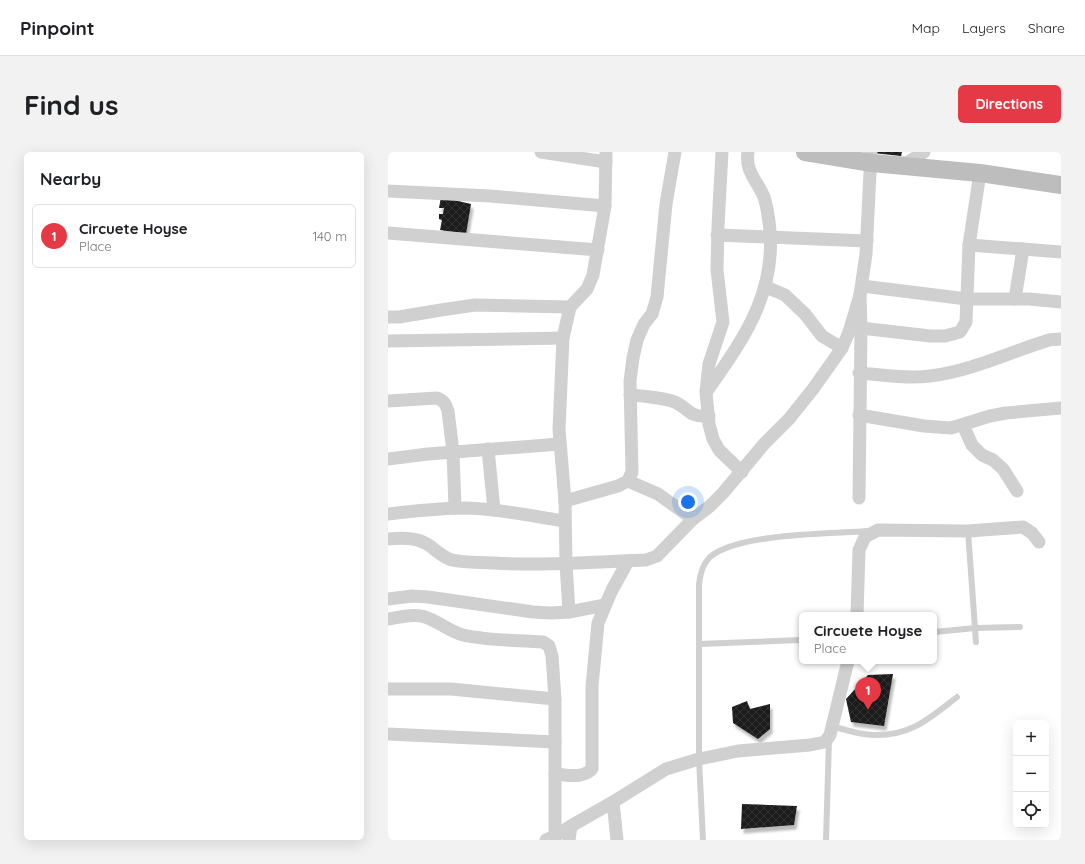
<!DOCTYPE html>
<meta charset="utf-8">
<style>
:root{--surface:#fff;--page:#f2f2f2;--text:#202124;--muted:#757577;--line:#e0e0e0;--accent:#e63946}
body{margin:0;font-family:Quicksand,sans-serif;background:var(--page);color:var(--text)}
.controls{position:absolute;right:12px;bottom:12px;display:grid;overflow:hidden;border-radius:6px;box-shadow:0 4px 16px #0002}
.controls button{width:36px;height:36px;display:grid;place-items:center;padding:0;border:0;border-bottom:1px solid var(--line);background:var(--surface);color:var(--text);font:20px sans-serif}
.you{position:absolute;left:300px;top:350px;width:14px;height:14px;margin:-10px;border:3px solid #fff;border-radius:50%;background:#1a73e8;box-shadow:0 0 0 6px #1a73e833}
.badge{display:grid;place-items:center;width:26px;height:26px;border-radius:50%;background:var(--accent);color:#fff;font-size:13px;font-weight:700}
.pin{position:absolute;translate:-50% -33px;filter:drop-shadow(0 1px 2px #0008)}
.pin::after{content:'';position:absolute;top:21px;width:14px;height:12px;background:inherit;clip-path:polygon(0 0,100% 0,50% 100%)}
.popup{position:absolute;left:411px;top:460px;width:138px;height:52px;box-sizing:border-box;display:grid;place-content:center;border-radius:6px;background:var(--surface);filter:drop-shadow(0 1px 3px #0005);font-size:13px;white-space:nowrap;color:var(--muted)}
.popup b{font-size:15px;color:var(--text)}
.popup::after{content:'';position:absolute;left:50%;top:100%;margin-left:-8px;border:8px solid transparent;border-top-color:var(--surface)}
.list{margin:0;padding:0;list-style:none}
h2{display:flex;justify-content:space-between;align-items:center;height:52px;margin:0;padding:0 16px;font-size:17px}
h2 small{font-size:13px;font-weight:400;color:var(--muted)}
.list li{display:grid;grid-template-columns:26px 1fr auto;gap:12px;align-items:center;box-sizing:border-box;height:64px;margin:0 8px 8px;padding:0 8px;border:1px solid var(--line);border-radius:6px}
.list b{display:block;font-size:15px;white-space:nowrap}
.list p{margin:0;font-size:13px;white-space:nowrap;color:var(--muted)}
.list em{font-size:13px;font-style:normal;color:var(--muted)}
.icon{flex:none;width:22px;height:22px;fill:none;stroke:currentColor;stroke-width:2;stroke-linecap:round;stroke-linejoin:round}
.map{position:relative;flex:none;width:673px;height:688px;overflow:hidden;border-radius:6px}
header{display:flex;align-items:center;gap:24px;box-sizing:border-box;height:56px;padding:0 20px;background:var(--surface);border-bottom:1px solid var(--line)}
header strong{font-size:19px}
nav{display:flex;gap:22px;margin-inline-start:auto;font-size:14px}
.intro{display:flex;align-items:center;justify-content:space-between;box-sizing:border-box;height:96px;padding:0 24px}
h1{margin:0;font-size:28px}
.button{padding:10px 18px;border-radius:6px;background:var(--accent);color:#fff;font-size:14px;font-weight:700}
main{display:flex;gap:24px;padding:0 24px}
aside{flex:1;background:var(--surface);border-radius:6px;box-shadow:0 4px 16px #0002}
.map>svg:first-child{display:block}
</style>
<header>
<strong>Pinpoint</strong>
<nav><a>Map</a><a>Layers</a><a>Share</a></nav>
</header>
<div class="intro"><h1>Find us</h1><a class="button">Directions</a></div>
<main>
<aside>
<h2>Nearby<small></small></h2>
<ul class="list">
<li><span class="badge">1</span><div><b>Circuete Hoyse</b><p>Place</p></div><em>140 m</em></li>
</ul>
</aside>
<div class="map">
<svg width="673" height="688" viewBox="0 0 673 688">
<defs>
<pattern id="building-cross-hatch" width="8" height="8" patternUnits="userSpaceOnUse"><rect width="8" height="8" fill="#1a1a1a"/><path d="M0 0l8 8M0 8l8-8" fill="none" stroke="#333"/></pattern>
<filter id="shadow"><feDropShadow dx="2.5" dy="4.5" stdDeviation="1" flood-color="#0004"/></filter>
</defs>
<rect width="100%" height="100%" fill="#fff"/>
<g fill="url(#building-cross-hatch)" filter="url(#shadow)">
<path d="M485 0H514L513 4 485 1Z"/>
<path d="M53 45 83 52 78 82 52 78 54 68 51 67V62H55L56 56H51Z"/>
<path d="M505 522 496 574 463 570 458 547 480 523Z"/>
<path d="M359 549 362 557 382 552V577L370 587 345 571 344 555Z"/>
<path d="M354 652 409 654 406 673 353 677Z"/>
</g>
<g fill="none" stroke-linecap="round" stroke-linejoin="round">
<g stroke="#d0d0d0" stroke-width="6">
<path d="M580 379 588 490"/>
<path d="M546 480 587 476 632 475"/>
<path d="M311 492 414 488"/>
<path d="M444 574C457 578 472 583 486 583 523 584 542 566 569 545"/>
<path d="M315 688 311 607V432C312 422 314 413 322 405 350 381 442 382 480 379"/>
<path d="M438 688 441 588"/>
</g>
<g stroke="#d0d0d0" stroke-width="13">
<path d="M153 0 218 10"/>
<path d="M334 0 330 74 329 118 335 170 321 212 318 240 321 272 325 287 331 298 354 320"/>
<path d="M514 14 536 0"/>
<path d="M0 39 102 44 217 54"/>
<path d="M0 81 210 98"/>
<path d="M329 83 479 89"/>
<path d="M581 93 673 100"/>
<path d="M474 134 579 147H641L673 150"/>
<path d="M378 135 397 143 417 162 434 184 454 196"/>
<path d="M627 147 635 97"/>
<path d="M0 165H11L53 158 87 153 182 155"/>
<path d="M473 176 542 184H557L572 180 578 170 581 93 592 21"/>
<path d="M0 189 175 186"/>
<path d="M471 221C495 223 518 227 542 224 583 219 622 200 661 188L673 187"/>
<path d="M319 239C360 181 394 132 379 57 378 53 377 48 376 45 369 28 357 20 360 0"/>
<path d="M242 243C256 244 270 245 284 249 300 254 299 266 321 264"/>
<path d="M0 249 49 246C56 249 58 252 60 259L65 300 67 356"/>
<path d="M471 263 536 274 563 276 602 264 618 261 673 256"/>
<path d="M575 273 584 293 594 303 605 308 615 317 629 339"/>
<path d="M100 297 106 358"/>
<path d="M0 307 40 302 172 292"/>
<path d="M240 329 270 342 305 367"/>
<path d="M471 346 473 176 472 143 478 102 483 0"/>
<path d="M177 349 230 334 240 329 244 320 242 229 245 206 249 188 256 172 264 162 269 145 278 52 287 0"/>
<path d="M0 362C26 359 53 356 79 356 112 357 144 364 176 369"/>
<path d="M0 387C13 386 27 385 39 392 47 397 54 405 64 408 77 411 93 410 106 411 157 414 207 410 258 408L269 404 305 367 322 354 335 341 376 292 401 267 425 237 454 196 461 180 472 143"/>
<path d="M0 447 24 444 40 445 145 460 163 461 181 460 217 453"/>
<path d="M181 460 178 411 177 349 171 277 175 186 182 155 199 137 205 123 217 54 218 0"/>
<path d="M469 463 471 398 477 385 490 378 580 379 635 375 644 381 651 390"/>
<path d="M0 467C14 465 29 460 42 467 54 472 63 480 75 483 101 489 129 488 155 490L161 494 164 504 167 547V684"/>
<path d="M0 537H63L167 547"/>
<path d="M0 582 167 590"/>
<path d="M167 622C180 623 194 627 204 617V534L210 471 224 438 240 409"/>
<path d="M225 650 229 688"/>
<path d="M158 688 167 684 183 674 225 650 278 617 311 607 350 599 422 593 437 590 442 583 460 509"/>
<path d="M181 688 183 674"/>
</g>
<path stroke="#bdbdbd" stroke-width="18" d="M417 0 484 11 592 21 673 33"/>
</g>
</svg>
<div class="controls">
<button>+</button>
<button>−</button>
<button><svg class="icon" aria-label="locate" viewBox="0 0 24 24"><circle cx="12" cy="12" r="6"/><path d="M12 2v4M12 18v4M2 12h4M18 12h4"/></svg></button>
</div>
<div class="you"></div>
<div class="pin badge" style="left:480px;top:558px">1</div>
<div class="popup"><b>Circuete Hoyse</b>Place</div>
</div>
</main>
